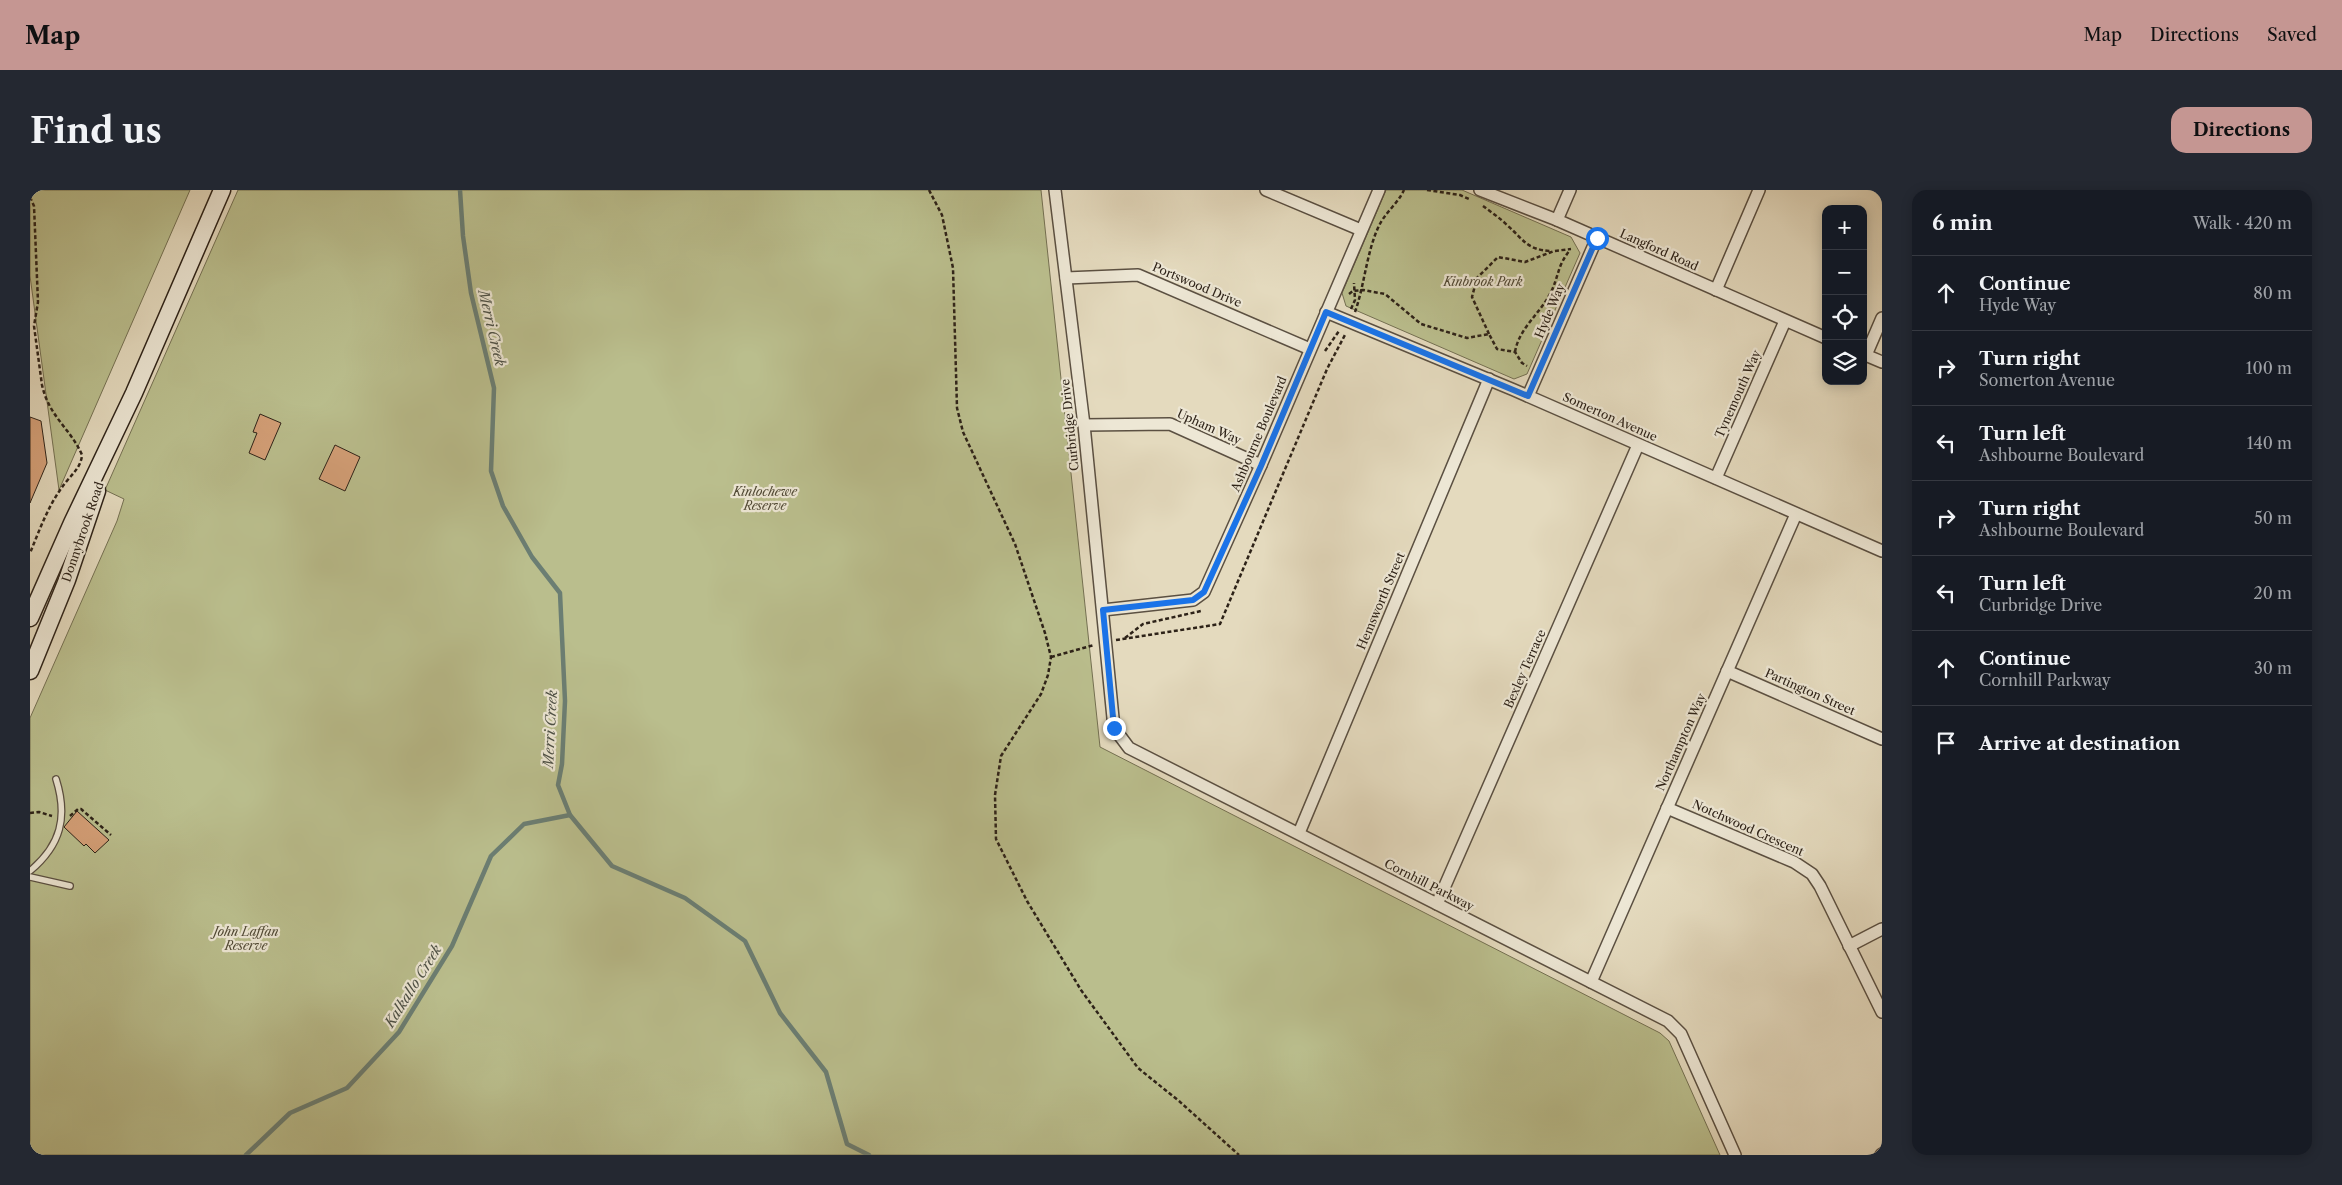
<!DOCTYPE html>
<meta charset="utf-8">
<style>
:root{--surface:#171b24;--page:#242831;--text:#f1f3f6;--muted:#9ea1a6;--line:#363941;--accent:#c59692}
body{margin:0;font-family:"Libre Caslon Text",serif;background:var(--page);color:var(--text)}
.controls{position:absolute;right:15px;top:15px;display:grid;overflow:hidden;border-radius:10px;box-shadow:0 2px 12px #0003}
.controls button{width:45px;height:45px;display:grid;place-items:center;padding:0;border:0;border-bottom:1px solid var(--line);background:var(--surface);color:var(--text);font:25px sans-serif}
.stop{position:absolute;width:15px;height:15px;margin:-11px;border:4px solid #1a73e8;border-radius:50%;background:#fff}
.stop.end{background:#1a73e8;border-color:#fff;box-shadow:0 1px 5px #0008}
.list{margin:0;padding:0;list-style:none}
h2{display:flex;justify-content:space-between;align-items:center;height:65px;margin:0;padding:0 20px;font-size:21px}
h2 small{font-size:16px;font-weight:400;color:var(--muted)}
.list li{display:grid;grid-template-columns:32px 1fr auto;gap:15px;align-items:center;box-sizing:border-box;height:75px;padding:0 20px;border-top:1px solid var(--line)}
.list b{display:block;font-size:19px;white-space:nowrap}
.list p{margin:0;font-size:16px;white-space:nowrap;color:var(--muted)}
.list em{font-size:16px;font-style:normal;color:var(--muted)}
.icon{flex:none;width:28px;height:28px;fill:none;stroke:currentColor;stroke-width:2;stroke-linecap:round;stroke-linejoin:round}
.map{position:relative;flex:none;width:1852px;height:965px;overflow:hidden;border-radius:15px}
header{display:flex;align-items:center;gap:30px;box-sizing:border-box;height:70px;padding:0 25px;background:var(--accent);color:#111}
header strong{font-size:24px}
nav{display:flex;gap:28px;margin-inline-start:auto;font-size:18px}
.intro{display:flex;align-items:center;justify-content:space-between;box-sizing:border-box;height:120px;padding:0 30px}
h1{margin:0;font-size:35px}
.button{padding:12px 22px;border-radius:15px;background:var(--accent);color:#111;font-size:18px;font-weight:700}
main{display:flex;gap:30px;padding:0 30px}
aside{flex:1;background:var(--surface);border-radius:15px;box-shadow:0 2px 12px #0003}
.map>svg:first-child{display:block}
</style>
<header>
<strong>Map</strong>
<nav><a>Map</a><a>Directions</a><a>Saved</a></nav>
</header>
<div class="intro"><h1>Find us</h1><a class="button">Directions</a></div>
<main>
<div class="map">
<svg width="1852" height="965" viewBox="0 0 1852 965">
<rect width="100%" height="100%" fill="#e4dabe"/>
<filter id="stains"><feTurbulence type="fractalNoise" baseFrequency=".004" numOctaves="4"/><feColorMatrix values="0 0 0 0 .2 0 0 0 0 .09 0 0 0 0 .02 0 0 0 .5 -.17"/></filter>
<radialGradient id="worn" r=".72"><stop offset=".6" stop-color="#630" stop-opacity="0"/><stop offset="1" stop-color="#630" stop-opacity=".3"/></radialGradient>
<g fill="#babe8d" stroke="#747052">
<path d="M0 0H160L29 300 0 86Z"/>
<path d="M208 0H1011L1070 557 1630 843 1639 851 1690 965H0V528L87 331 94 309 75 300Z"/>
<path d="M1356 0H1432L1541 47 1550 63 1497 184 1484 189 1316 116 1312 103Z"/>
</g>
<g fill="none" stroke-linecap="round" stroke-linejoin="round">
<g stroke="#6b7e73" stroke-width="4.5">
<path d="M430 0 433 46 441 103 464 198 461 281 473 316 502 367 530 403 535 511 532 574 528 595 540 625 582 676 655 708 715 751 750 823 796 882 817 954 839 965"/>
<path d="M216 965 260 923 317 898 369 842 422 756 461 666 494 634 540 625"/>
</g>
</g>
<g fill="#d5a078" stroke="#2d2218">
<path d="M230 224 251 233 235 270 219 263 227 243 223 242Z"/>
<path d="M0 227 11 231 17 273 0 313Z"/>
<path d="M305 255 330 267 315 301 289 289Z"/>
<path d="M47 621 79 650 65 663 56 654 54 656 34 637Z"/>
</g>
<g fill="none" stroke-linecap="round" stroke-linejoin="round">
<defs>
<g id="lane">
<path d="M0 681C31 655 38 627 26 589"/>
<path d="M0 687 40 696"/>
</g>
<g id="street">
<path d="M1025 0 1054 235 1084 538 1099 558 1638 831 1651 844 1705 965"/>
<path d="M1236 0 1331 40"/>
<path d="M1450 0 1527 30 1796 148"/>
<path d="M1527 30 1540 0"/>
<path d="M1036 88 1108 85 1280 159"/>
<path d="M1686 100 1729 0"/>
<path d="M1296 122 1484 200 1852 361"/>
<path d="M1833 164 1852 172"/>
<path d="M1836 165 1852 128"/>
<path d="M1498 206 1567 48"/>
<path d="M1054 235 1140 234 1231 275"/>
<path d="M1686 288 1755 131"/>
<path d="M1073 420 1163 410 1174 402 1231 275 1349 0"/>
<path d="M1697 481 1852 549"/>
<path d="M1637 618 1764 672 1782 684 1790 696 1852 822"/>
<path d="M1269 643 1459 189"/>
<path d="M1407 714 1608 255"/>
<path d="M1819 756 1852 739"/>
<path d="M1561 792 1766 324"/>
<path d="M1851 965 1852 964"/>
</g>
<g id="secondary">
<path d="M0 428 42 333 104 203 192 0"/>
<path d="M0 481 37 390 67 301"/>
</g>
</defs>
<use href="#lane" stroke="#5b5042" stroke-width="8"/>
<use href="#street" stroke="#5b5042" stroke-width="14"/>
<use href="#secondary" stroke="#2d2218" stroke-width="19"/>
<g stroke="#2d2218" stroke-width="2.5" stroke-dasharray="4 2.5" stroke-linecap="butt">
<path d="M899 0 912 25 923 78 927 218 933 242 985 354 1015 443 1021 467 1018 485 1011 504 971 566 965 605 966 649 997 711 1051 800 1108 878 1149 911 1209 965"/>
<path d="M1397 0 1430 5 1441 10"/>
<path d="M0 7 4 16 8 112 4 136 12 195C19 227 41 239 52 265 51 277 43 283 36 292 19 313 10 339 0 363"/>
<path d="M1453 16C1461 22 1470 28 1478 36 1494 50 1497 60 1521 61"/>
<path d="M1319 104 1323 101 1333 100 1355 104 1391 134 1437 148 1459 144 1467 159 1485 162 1492 173 1497 176"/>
<path d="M1321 119 1325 110 1324 93"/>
<path d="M1325 122C1335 94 1337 57 1351 32 1358 20 1368 13 1374 0"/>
<path d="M1459 144 1442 107 1447 88 1468 67 1495 72 1524 61 1541 59"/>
<path d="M1295 161 1309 141"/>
<path d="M1485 162C1489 138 1510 124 1521 102 1529 86 1527 76 1540 60"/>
<path d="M1095 448 1113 434 1171 421"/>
<path d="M1086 450 1190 434 1297 179 1316 143"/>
<path d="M1021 467 1064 455"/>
<path d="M0 623 9 622 22 626"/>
<path d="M40 626 48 619H51L81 645"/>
</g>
<use href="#lane" stroke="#ede7d5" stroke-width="5.5"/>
<use href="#street" stroke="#ede7d5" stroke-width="11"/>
<use href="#secondary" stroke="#ede7d5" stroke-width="16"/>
</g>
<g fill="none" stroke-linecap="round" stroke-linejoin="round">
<path stroke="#1a73e8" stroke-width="6" d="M1084 538 1073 420 1163 410 1174 402 1231 276 1296 122 1498 206 1567 48"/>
</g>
<g text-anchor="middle" stroke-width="4.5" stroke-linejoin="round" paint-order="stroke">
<g font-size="12" fill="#2d2218" stroke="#ede7d5">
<text transform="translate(1629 60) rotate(24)" y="4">Langford Road</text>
<text transform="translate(1167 95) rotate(23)" y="4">Portswood Drive</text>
<text transform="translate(1520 121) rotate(-67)" y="4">Hyde Way</text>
<text transform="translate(1708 204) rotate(-66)" y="4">Tynemouth Way</text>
<text transform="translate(1580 227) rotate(24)" y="4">Somerton Avenue</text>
<text transform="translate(1040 235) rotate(-96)" y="4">Curbridge Drive</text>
<text transform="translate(1179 237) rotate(24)" y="4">Upham Way</text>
<text transform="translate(1229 244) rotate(-67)" y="4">Ashbourne Boulevard</text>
<text transform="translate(53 342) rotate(-71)" y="4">Donnybrook Road</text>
<text transform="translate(1351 411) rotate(-67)" y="4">Hemsworth Street</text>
<text transform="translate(1495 479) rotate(-66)" y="4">Bexley Terrace</text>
<text transform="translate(1780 502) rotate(24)" y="4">Partington Street</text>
<text transform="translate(1651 552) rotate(-66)" y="4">Northampton Way</text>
<text transform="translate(1718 638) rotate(24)" y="4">Notchwood Crescent</text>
<text transform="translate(1399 695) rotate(27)" y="4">Cornhill Parkway</text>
</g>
<g font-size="12" font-style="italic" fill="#504935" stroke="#ede7d5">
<text x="1453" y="96">Kinbrook Park</text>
<text x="735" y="306">Kinlochewe<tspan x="735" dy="14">Reserve</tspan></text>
<text x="216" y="746">John Laffan<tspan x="216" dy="14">Reserve</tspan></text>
</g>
<g font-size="14" font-style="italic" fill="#4c5046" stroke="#ede7d5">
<text transform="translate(462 138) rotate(77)" y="5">Merri Creek</text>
<text transform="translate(520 539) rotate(-87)" y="5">Merri Creek</text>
<text transform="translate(383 796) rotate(-58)" y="5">Kalkallo Creek</text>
</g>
</g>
<rect width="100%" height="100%" filter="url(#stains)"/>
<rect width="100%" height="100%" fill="url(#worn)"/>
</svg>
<div class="controls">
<button>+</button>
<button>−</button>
<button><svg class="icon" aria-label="locate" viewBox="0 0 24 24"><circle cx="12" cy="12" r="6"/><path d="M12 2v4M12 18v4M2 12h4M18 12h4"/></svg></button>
<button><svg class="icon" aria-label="layers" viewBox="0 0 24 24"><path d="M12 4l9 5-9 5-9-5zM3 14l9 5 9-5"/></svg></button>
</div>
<div class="stop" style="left:1567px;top:48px"></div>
<div class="stop end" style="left:1084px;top:538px"></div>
</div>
<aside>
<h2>6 min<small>Walk · 420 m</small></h2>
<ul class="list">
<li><svg class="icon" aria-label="ahead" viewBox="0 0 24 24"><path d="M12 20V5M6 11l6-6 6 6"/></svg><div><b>Continue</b><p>Hyde Way</p></div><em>80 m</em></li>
<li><svg class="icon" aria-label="right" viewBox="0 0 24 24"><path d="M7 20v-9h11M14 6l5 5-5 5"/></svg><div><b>Turn right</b><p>Somerton Avenue</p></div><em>100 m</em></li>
<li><svg class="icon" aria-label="left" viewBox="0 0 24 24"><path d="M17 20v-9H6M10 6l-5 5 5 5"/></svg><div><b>Turn left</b><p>Ashbourne Boulevard</p></div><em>140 m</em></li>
<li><svg class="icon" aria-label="right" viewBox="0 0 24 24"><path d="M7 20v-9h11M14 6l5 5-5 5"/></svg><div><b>Turn right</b><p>Ashbourne Boulevard</p></div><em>50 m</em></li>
<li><svg class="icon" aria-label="left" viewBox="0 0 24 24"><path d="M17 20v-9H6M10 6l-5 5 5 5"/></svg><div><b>Turn left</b><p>Curbridge Drive</p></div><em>20 m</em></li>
<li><svg class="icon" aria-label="ahead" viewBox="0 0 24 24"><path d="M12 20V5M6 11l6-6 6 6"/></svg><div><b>Continue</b><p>Cornhill Parkway</p></div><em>30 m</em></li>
<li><svg class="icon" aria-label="arrive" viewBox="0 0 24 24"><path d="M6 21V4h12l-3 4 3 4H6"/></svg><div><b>Arrive at destination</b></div></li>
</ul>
</aside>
</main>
